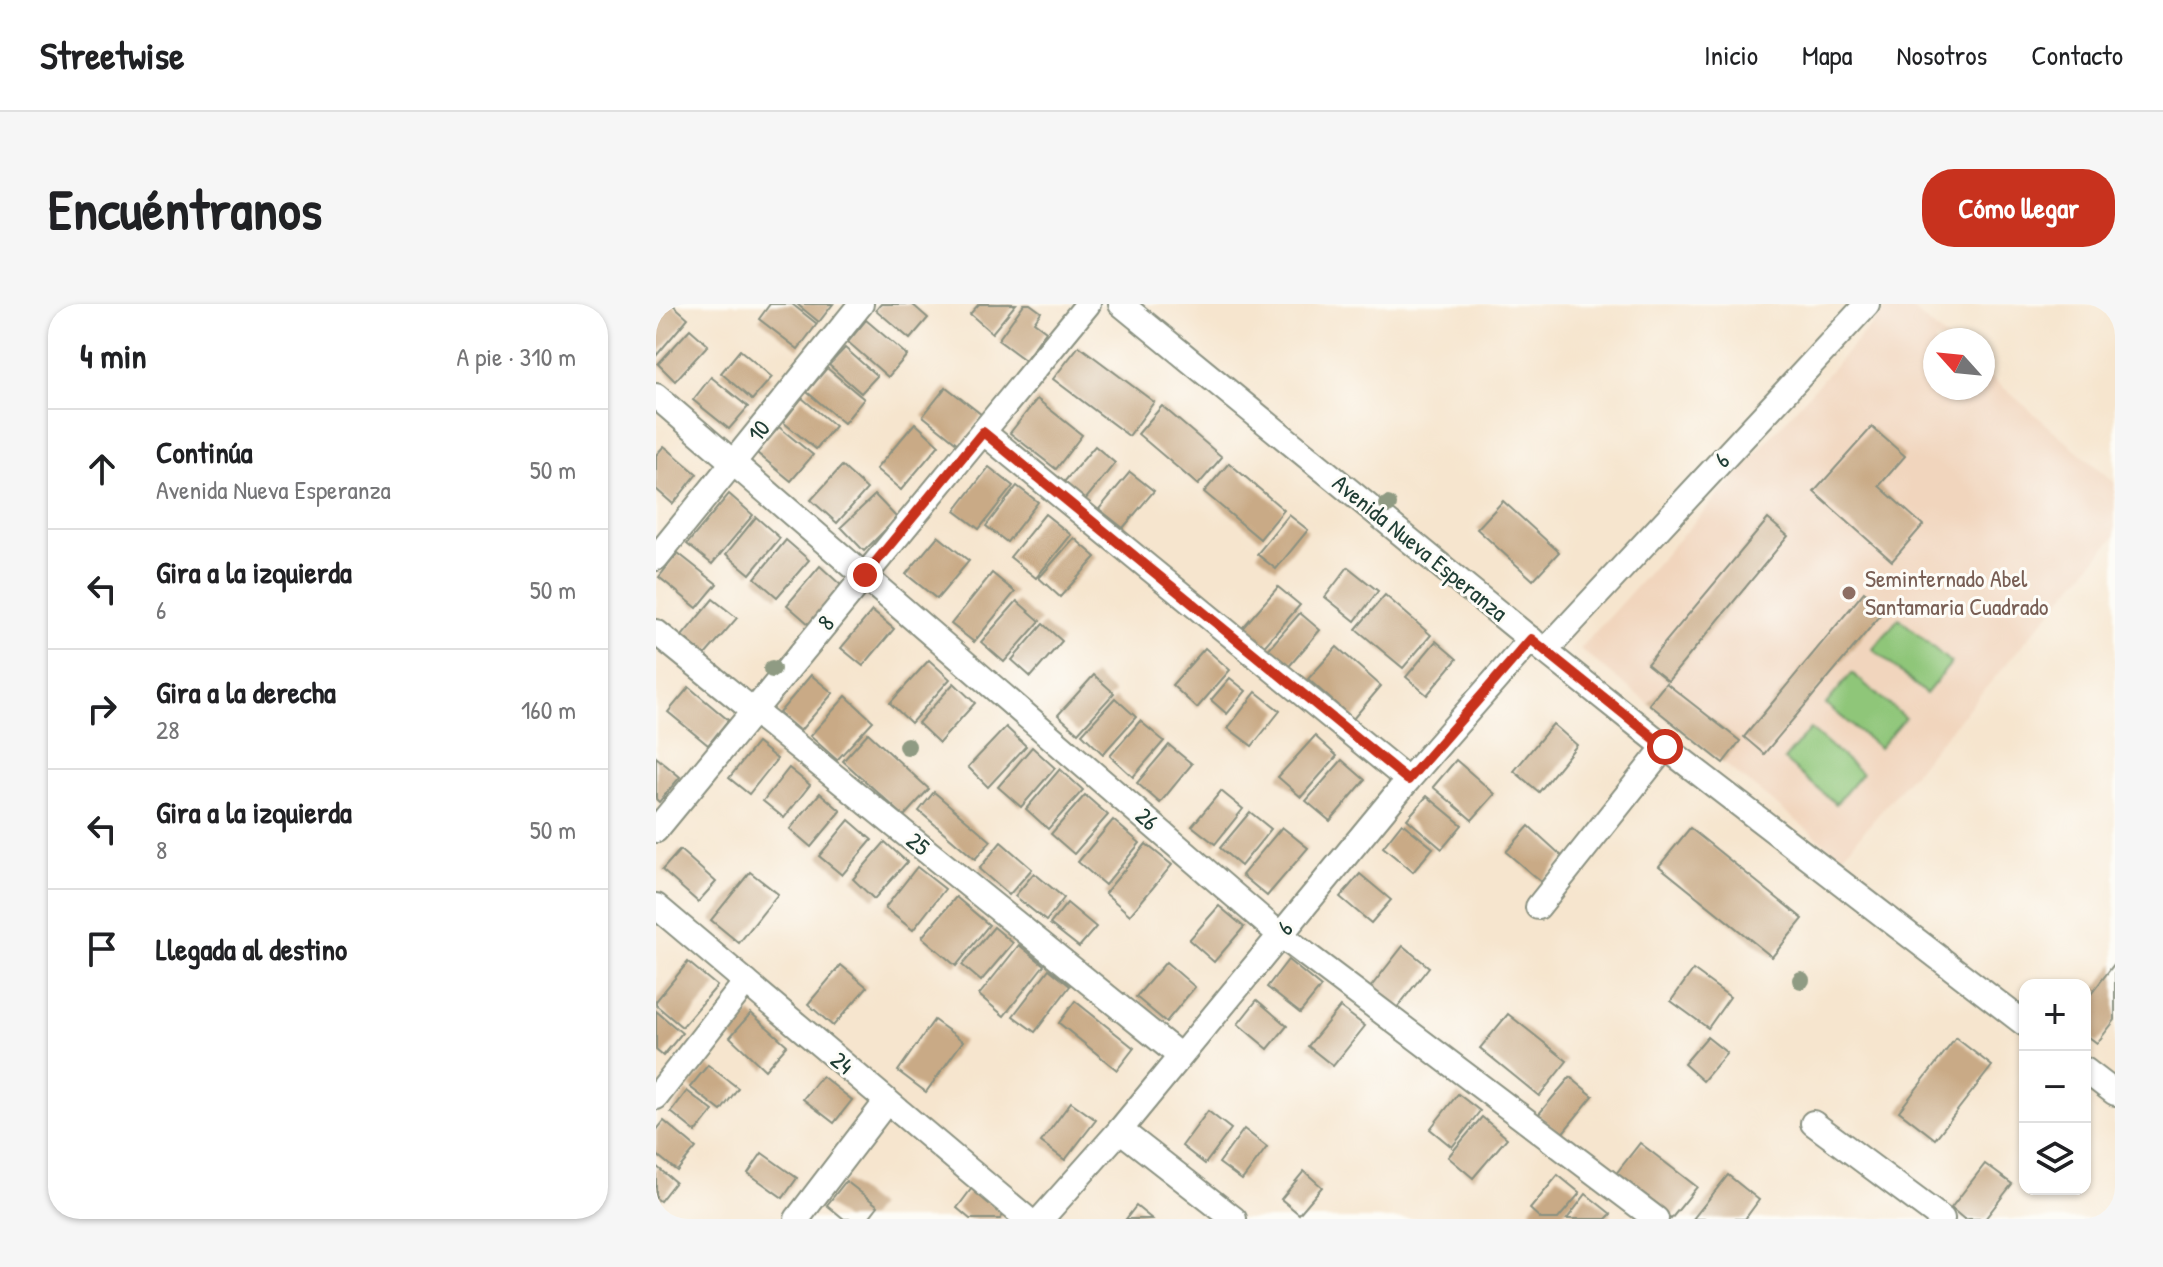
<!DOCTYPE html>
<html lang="es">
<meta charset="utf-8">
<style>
:root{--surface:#fff;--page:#f6f6f6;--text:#202124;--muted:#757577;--line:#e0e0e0;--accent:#c8321e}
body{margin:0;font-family:"Patrick Hand",sans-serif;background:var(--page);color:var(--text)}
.controls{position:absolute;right:24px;bottom:24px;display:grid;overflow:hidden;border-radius:16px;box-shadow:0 2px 6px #0004}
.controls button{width:72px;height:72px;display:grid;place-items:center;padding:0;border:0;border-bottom:2px solid var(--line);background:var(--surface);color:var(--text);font:40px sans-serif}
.compass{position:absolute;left:1267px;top:24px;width:72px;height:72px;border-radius:50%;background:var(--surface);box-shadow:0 2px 6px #0004;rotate:297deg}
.stop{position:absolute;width:24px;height:24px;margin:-18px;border:6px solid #c8321e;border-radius:50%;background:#fff}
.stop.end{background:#c8321e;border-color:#fff;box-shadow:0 2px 8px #0008}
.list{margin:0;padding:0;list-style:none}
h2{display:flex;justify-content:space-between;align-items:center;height:104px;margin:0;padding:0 32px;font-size:34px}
h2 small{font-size:26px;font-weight:400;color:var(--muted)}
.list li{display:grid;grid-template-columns:52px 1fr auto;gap:24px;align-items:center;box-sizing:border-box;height:120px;padding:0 32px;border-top:2px solid var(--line)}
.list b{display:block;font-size:30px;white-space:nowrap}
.list p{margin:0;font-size:26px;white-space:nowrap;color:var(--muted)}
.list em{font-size:26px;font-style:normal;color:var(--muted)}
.icon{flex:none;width:44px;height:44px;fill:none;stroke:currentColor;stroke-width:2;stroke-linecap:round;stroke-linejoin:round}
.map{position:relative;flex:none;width:1459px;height:915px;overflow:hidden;border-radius:32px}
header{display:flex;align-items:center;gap:48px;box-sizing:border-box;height:112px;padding:0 40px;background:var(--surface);border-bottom:2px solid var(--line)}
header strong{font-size:38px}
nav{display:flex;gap:44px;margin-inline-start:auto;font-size:28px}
.intro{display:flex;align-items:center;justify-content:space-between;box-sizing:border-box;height:192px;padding:0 48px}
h1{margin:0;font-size:56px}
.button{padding:20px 36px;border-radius:32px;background:var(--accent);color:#fff;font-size:28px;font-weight:700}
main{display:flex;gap:48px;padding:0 48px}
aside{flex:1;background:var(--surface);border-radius:32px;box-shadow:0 2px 6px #0004}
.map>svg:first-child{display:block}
</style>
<header>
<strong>Streetwise</strong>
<nav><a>Inicio</a><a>Mapa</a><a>Nosotros</a><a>Contacto</a></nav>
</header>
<div class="intro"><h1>Encuéntranos</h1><a class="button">Cómo llegar</a></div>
<main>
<aside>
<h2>4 min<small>A pie · 310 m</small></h2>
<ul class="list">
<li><svg class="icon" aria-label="ahead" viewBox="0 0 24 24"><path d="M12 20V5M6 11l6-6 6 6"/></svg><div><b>Continúa</b><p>Avenida Nueva Esperanza</p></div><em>50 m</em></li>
<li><svg class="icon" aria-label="left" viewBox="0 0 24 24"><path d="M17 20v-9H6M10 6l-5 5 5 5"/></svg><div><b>Gira a la izquierda</b><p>6</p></div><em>50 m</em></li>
<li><svg class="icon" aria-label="right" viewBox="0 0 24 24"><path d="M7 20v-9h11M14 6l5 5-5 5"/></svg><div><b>Gira a la derecha</b><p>28</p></div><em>160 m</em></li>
<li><svg class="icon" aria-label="left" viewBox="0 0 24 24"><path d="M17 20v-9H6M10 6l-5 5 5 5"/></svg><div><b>Gira a la izquierda</b><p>8</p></div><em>50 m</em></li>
<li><svg class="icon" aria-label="arrive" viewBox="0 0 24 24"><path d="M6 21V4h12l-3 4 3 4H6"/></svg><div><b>Llegada al destino</b></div></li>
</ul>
</aside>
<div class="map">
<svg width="1459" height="915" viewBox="0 0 1459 915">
<rect width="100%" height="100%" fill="#fdfcf7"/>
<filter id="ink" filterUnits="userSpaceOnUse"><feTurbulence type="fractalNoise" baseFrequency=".0125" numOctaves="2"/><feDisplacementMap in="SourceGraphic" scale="16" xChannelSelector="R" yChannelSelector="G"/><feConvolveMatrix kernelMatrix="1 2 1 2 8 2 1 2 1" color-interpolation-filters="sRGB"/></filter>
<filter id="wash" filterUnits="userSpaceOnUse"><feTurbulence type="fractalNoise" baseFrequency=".006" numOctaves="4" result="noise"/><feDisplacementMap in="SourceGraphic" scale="32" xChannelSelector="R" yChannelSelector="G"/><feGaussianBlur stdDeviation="1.8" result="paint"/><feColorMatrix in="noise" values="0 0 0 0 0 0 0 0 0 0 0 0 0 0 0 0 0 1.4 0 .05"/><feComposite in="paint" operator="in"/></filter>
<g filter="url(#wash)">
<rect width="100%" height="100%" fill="#f6e5ce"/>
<path fill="#f1d5bd" d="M1234 0H1250L1292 36H1279V84H1327V66L1459 179V232L1186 553 924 345Z"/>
<g fill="#8fc679" stroke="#578256" stroke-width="2">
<path d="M1243 314 1295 359 1270 390 1217 345Z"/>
<path d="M1196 369 1249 414 1223 444 1170 400Z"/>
<path d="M1154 425 1206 469 1180 500 1128 456Z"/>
</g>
<g id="blocks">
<g fill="#c9aa86">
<path d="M9 0H16L32 14 0 52V11Z"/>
<path d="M114 0H136L161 20 142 45 103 15Z"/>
<path d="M141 0H177L163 18Z"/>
<path d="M225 0H256L272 14 254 35 220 6Z"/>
<path d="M323 0H360L336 29 314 10Z"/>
<path d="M368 0H374L385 8 378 18 390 27 369 56 342 36Z"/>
<path d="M210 16 251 51 232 73 192 38Z"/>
<path d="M34 25 52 41 19 77 2 60Z"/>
<path d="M423 42 498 98 473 132 397 75Z"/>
<path d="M189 44 221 72 205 89 173 61Z"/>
<path d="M84 46 116 73 96 96 65 69Z"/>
<path d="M171 64 208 95 188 119 151 88Z"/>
<path d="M55 73 92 103 73 125 37 96Z"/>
<path d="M290 83 326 111 302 140 267 112Z"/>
<path d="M146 94 179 122 160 145 127 118Z"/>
<path d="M381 95 426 131 400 165 354 129Z"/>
<path d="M506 102 566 153 542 181 482 130Z"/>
<path d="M259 119 283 141 245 186 220 165Z"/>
<path d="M123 123 157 151 135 177 101 149Z"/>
<path d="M1216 123 1249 152 1223 182 1267 221 1236 257 1158 188Z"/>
<path d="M8 142 41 170 17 200 0 185V151Z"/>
<path d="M439 142 459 159 429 196 408 178Z"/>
<path d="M573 159 628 206 604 235 548 188Z"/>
<path d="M186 162 211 185 181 219 155 196Z"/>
<path d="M333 163 357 182 323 225 299 207Z"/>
<path d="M474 168 498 187 467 224 443 205Z"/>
<path d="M361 182 382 198 351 238 330 222Z"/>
<path d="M73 190 97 211 56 260 31 240Z"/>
<path d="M219 191 241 214 208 247 185 223Z"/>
<path d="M847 197 903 248 877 276 821 225Z"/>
<path d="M389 210 415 231 380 274 354 253Z"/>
<path d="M633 211 652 226 620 265 601 250Z"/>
<path d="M100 213 124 234 94 270 70 250Z"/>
<path d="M1112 215 1132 232 1012 377 991 360Z"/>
<path d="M282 232 313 257 281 295 250 270Z"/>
<path d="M418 234 440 253 404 293 383 274Z"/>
<path d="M130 236 153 256 121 293 99 274Z"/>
<path d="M22 249 61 280 41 304 3 273Z"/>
<path d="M164 262 187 283 154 321 131 301Z"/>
<path d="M692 263 722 287 699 317 669 293Z"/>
<path d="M336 269 359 288 318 338 295 320Z"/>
<path d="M622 283 644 301 605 346 583 328Z"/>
<path d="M1208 288 1229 306 1108 450 1088 433Z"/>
<path d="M729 291 775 331 747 364 700 325Z"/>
<path d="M57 295 81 314 49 351 26 332Z"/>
<path d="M361 297 384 317 348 358 325 338Z"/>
<path d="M216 307 238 325 207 362 185 344Z"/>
<path d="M644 309 664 326 630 366 610 348Z"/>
<path d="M387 320 406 337 375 373 356 356Z"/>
<path d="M780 337 801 355 771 391 750 373Z"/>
<path d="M681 343 725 382 697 415 652 375Z"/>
<path d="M549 344 574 366 541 404 516 381Z"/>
<path d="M273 356 294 375 255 419 234 399Z"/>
<path d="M155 371 177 389 144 427 123 409Z"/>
<path d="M438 371 458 389 422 429 402 411Z"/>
<path d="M574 374 590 387 571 410 555 396Z"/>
<path d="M298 379 319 399 283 439 262 419Z"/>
<path d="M1010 379 1084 437 1067 459 993 400Z"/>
<path d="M33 383 72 416 52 441 12 408Z"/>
<path d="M600 388 624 407 596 442 572 424Z"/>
<path d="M190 392 217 417 181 456 154 432Z"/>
<path d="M459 394 480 413 447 450 426 430Z"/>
<path d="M484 417 508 437 477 473 454 452Z"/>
<path d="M897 420 921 441 883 488 858 467Z"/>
<path d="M350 423 370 442 332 483 312 463Z"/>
<path d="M212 429 273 485 248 512 187 457Z"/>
<path d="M659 432 681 452 645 493 622 473Z"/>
<path d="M101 439 121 455 93 490 73 474Z"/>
<path d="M513 441 536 460 504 499 481 479Z"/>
<path d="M376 443 399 464 365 503 342 483Z"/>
<path d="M0 453 24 473 3 498 0 495Z"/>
<path d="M686 456 709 476 674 517 650 497Z"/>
<path d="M800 456 839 490 816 516 777 483Z"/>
<path d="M133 464 154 481 128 514 107 497Z"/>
<path d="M404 465 427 486 392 525 370 505Z"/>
<path d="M565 487 587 505 559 540 536 522Z"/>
<path d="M278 488 335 537 319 555 263 507Z"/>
<path d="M164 489 185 507 155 543 134 525Z"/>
<path d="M429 491 452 511 418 550 395 530Z"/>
<path d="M771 492 806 521 786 545 751 515Z"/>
<path d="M594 508 615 525 585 562 564 544Z"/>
<path d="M193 516 216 536 186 571 163 552Z"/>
<path d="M457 516 484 539 449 581 422 558Z"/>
<path d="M746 519 777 544 757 568 727 543Z"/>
<path d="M873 522 907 553 885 578 850 548Z"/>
<path d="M626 523 652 544 611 592 586 571Z"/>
<path d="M1034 524 1147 615 1116 653 1003 562Z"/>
<path d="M229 538 251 558 218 595 197 575Z"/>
<path d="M345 538 376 565 353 591 323 565Z"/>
<path d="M490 540 516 561 474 611 449 589Z"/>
<path d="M24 546 60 578 42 598 6 566Z"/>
<path d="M261 563 289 585 257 626 229 604Z"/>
<path d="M94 568 122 590 83 639 55 616Z"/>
<path d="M378 569 408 594 390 617 359 592Z"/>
<path d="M704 570 735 596 715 619 684 593Z"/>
<path d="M300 593 333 621 300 662 266 633Z"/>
<path d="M411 599 440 623 423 643 394 620Z"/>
<path d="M563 602 588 623 558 658 533 636Z"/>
<path d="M338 623 357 639 325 677 306 661Z"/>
<path d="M363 641 388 661 348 712 323 691Z"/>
<path d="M747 642 773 663 740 705 714 684Z"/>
<path d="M632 656 665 683 644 709 611 683Z"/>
<path d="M32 658 61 682 26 723 0 701V697Z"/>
<path d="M510 658 539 683 510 718 480 693Z"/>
<path d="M1459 659V716L1441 739 1429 730V698Z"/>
<path d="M185 661 211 683 177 722 152 700Z"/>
<path d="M393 665 414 682 379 728 357 712Z"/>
<path d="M1037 666 1074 693 1052 724 1015 697Z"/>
<path d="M601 696 631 722 612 745 582 720Z"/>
<path d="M419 697 478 744 461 766 403 719Z"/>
<path d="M684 703 709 722 677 762 652 742Z"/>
<path d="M0 707 26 729 7 752 0 746Z"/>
<path d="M95 709 131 741 109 766 74 733Z"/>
<path d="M852 710 911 757 883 792 824 744Z"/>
<path d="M278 716 307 737 270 788 242 767Z"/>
<path d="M1051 733 1071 749 1047 777 1028 760Z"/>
<path d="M1300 734 1336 762 1279 835 1243 807Z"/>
<path d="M52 761 82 784 65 807 34 783Z"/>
<path d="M166 772 196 796 178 819 147 795Z"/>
<path d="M914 773 937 792 905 831 882 811Z"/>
<path d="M31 787 57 807 40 828 15 808Z"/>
<path d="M802 790 824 807 796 843 774 825Z"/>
<path d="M415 798 440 816 409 856 385 838Z"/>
<path d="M552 807 575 825 549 860 526 842Z"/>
<path d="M826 813 851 834 817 874 792 853Z"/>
<path d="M8 817 40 844 21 867 0 850V827Z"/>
<path d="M588 825 611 843 586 876 563 859Z"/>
<path d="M984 839 1041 883 1015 915 959 871Z"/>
<path d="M106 849 141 874 127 894 92 869Z"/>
<path d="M1329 860 1356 880 1329 915H1308L1295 904Z"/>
<path d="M0 862 19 878 4 897 0 894Z"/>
<path d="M648 867 666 883 643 910 625 895Z"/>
<path d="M902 871 924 889 902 915H885L874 905Z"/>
<path d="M1072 871 1103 896 1089 915H1037Z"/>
<path d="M190 877 222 902 212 915H188L171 901Z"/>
<path d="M316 884 348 910 344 915H314L301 904Z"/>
<path d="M930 890 955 910 950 915H911Z"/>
<path d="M480 902 496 915H470Z"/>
</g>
</g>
</g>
<g filter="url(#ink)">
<use href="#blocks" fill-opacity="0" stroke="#8a9181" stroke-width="2"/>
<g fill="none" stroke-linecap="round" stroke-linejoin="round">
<defs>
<g id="minor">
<path d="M465 0 889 347 1009 443 1369 720"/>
<path d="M0 92 623 630 1000 915"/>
<path d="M327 128 752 476"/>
<path d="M0 254 205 0"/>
<path d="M0 328 524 752"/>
<path d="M889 347 1211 0"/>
<path d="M0 526 432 0"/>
<path d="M0 602 371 915"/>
<path d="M882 603 1009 443"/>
<path d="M1429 766 1459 789"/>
<path d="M0 793 90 678"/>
<path d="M1157 819 1286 915"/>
<path d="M464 826 578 915"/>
<path d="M141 915 231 797"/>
<path d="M385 915 464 826 752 476 875 335"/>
</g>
</defs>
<use href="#minor" stroke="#8a9181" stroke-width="28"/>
<use href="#minor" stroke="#fff" stroke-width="24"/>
</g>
<g fill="#8f9b83">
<circle cx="732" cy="201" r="9"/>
<circle cx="116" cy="365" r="9"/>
<circle cx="251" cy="442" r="9"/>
<circle cx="1145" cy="676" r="9"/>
</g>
</g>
<g fill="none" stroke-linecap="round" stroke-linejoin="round" filter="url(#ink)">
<path stroke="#c8321e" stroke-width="10" d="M209 271 327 128 752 476 875 335 1009 443"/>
</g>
<circle fill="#8d6e63" stroke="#fdfcf7" stroke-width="3" cx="1193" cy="289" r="8"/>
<g text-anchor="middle" stroke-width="6" stroke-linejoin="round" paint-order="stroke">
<g font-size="24" fill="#1f3d34" stroke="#fdfcf7">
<text transform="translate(103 127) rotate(-51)" y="8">10</text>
<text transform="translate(1066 156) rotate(-47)" y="8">6</text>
<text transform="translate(764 244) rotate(39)" y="8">Avenida Nueva Esperanza</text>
<text transform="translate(170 319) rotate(-51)" y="8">8</text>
<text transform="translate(491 515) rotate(41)" y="8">26</text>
<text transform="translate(262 540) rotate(39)" y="8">25</text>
<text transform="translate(629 624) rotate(-50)" y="8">6</text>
<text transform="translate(186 759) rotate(40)" y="8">24</text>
</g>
<g font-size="24" fill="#785e54" stroke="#fdfcf7" text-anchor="start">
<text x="1209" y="283">Seminternado Abel<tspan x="1209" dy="28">Santamaria Cuadrado</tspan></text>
</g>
</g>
</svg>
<div class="controls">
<button>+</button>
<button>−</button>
<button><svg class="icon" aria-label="layers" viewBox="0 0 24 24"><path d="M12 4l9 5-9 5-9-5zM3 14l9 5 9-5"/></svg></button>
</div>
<svg class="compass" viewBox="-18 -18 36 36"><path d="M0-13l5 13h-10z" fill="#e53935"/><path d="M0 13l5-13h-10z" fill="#757577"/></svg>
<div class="stop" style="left:1009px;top:443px"></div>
<div class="stop end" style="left:209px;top:271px"></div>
</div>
</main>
